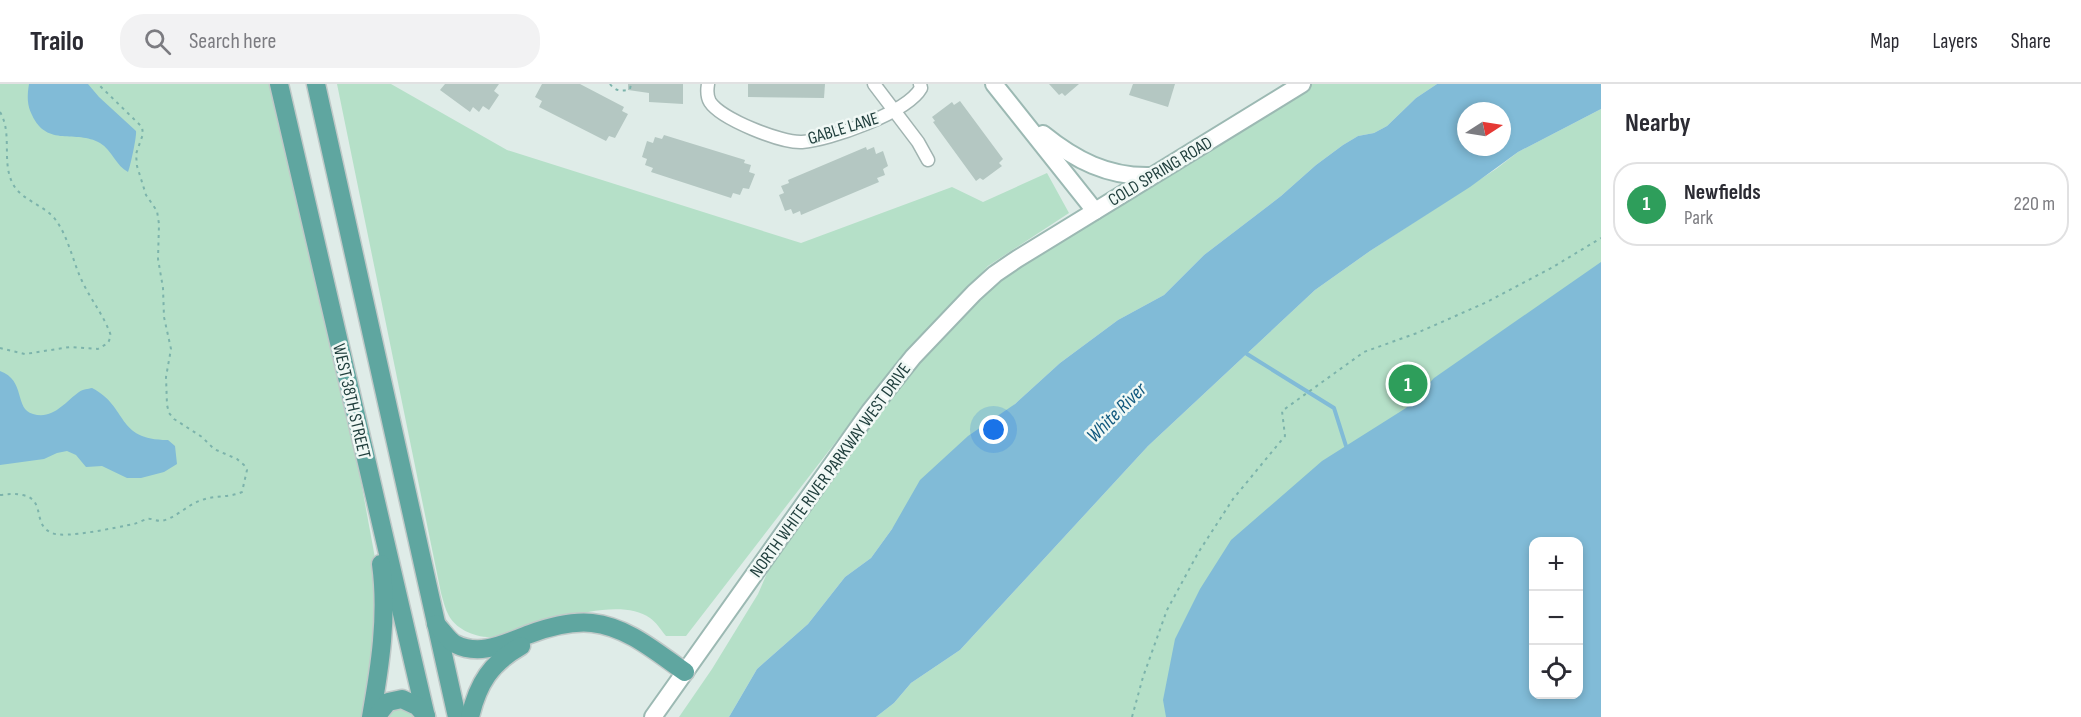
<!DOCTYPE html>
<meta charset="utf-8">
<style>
:root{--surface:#fff;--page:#f2f2f3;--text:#2b2b33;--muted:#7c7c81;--line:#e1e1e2;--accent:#d93025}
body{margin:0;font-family:"Sofia Sans Condensed",sans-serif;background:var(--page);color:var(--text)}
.controls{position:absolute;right:18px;bottom:18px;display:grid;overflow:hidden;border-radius:12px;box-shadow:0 3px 9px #0003}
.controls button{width:54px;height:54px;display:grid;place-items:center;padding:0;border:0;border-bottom:2px solid var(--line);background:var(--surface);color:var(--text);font:30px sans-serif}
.compass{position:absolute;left:1457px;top:18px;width:54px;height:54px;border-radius:50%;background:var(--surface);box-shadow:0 3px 9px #0003;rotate:78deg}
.you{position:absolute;left:994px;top:346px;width:21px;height:21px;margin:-15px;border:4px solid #fff;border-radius:50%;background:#1a73e8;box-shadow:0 0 0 9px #1a73e833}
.badge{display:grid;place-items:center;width:39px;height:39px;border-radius:50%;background:var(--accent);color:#fff;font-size:20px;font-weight:700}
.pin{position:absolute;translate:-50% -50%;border:3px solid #fff;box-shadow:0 2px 6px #0006}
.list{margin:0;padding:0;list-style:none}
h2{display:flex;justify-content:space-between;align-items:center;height:78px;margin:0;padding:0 24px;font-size:26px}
h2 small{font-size:20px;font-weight:400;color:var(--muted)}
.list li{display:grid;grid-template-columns:39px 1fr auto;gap:18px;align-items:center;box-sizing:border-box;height:84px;margin:0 12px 12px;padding:0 12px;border:2px solid var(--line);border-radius:24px}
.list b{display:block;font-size:22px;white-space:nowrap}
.list p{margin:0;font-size:20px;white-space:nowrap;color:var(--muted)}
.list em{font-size:20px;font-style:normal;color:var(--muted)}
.icon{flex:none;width:33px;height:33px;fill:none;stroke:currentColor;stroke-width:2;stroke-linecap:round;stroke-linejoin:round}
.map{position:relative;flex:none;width:1601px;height:633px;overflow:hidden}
header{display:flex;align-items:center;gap:36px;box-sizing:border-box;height:84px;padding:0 30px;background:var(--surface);border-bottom:2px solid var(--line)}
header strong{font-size:28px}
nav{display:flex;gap:33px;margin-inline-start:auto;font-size:21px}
.search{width:420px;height:54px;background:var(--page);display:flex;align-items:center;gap:15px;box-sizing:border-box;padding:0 21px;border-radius:24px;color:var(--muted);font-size:22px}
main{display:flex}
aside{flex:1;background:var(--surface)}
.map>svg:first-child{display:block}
</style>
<header>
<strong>Trailo</strong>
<div class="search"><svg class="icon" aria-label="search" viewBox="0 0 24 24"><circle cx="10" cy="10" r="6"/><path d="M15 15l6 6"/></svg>Search here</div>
<nav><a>Map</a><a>Layers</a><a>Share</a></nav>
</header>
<main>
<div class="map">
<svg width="1601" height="633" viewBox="0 0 1601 633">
<rect width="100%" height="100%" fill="#dfece8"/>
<g fill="#b5e0c8" fill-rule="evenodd">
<path d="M0 0H270L351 343 375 474 377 498 378 545 364 633H0Z"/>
<path d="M337 0H391L507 66 801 159 952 103 983 118 1047 89 1069 129 988 182 875 307 686 552H666C661 546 656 538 650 534 616 510 537 542 500 553 482 555 459 549 449 532 445 525 443 516 441 509Z"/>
<path d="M1311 0H1437L1416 14 1387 42 1374 49 1358 52 1343 61 1316 81 1281 112 1204 171 1164 211 1118 236 1060 279 1015 320 892 445 871 474 845 493 808 540 757 585 729 633H679L712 585 758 510 771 480 840 382 893 309 932 263 997 195Z"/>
<path d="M1601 25V633H876L894 619 911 599 960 566 1148 362 1315 206 1370 167 1496 85 1518 68ZM1534 458H1578V610H1534Z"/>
<path d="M399 623 406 625 415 633H381Z"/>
</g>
<g fill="#81bbd7" fill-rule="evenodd">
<path d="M29 0H88L99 13 136 47C137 52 130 84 128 88 116 82 112 66 100 59 76 45 47 64 32 31 27 21 27 12 29 0Z"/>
<path d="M1437 0H1601V25L1518 68 1470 103 1370 167 1315 206 1148 362 960 566 911 599 894 619 876 633H729L757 585 808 540 845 493 871 474 892 445 920 396 968 352 1015 320 1060 279 1118 236 1164 211 1204 171 1281 112 1316 81 1343 61 1358 52 1374 49 1387 42 1416 14ZM1466 27H1502V63H1466Z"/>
<path d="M1601 178V633H1166L1163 616 1175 555 1200 505 1231 456 1322 377 1406 324 1434 294ZM1534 458H1578V610H1534Z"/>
<path d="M0 287C26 296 14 325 33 330 53 336 65 318 79 308 83 305 88 305 92 304 129 323 115 356 168 356L175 362 177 380 164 388 141 394H127L102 382 86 383 76 371 67 367 57 369 44 375 0 381Z"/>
</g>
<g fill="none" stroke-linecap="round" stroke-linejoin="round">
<path stroke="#81bbd7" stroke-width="4" d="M1247 270 1334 324 1346 362"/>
</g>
<g fill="#b4c7c2">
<path d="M445 0H499L494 7 499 11 489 26 483 22 479 28 473 23 470 28 440 6Z"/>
<path d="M542 0H580L624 23 622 27 628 30 615 54 609 52 606 57 539 23 542 17 535 13Z"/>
<path d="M628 0H683V20L649 18V9L628 6Z"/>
<path d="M748 0H825L824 14 748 13Z"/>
<path d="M1049 0H1079L1065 12 1062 9 1059 11Z"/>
<path d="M1133 0H1175L1168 23 1129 11Z"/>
<path d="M960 17 1003 75 999 79 1002 82 983 96 980 94 976 97 933 38 935 37 932 33 952 18 954 21Z"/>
<path d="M664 51 745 76 744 79 751 81 749 88 755 90 749 105 743 104 740 111 733 109 731 114 651 88 653 84 645 81 647 75 642 73 647 57 653 59 655 53 662 55Z"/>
<path d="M866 63 867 66 874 63 876 70 883 67 888 82 883 85 885 91 877 94 879 98 801 131 800 127 793 130 791 125 785 127 779 111 784 109 781 102 789 99 788 96Z"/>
</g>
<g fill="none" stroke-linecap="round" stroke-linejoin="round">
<defs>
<g id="street">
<path d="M708 0C707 6 707 13 710 18 721 35 781 59 802 58 829 56 907 29 921 4L920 0"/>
<path d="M874 0 918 58 928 76"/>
</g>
<g id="secondary">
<path d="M994 0 1095 127"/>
<path d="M1043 50C1075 76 1108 93 1150 92"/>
<path d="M653 633 870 327 913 273 974 209 995 190 1017 175 1302 0"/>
</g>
<g id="primary">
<path d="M279 0 426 633"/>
<path d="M316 0 457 633"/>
<path d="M436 540C442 546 448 556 455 560 481 573 505 559 530 550 549 543 572 537 592 539 628 543 656 568 685 588"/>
<path d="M371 633C380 583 388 531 381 480"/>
<path d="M376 633 388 618 402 615 417 622 426 632"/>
<path d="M470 633C478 599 491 579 521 562"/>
</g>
</defs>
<use href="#street" stroke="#a1b4b1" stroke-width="15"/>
<use href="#secondary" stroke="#9cb9b3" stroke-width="20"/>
<use href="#primary" stroke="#c0c9c8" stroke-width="21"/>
<g stroke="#7cb3ab" stroke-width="2" stroke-dasharray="3 4.5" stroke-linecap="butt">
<path d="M610 0C615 7 622 8 630 5L631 0"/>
<path d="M0 28C13 50 1 78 13 100 21 116 44 121 55 135 70 155 73 181 85 203 94 220 105 234 111 252L108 259 98 265 70 263 25 270 0 264"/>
<path d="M0 411C55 404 27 439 52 449 65 455 118 443 134 440 138 439 143 436 147 435 151 434 156 437 161 437 175 435 188 420 202 416 215 411 229 414 242 408L247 386 244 381 237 375 214 365 202 353 174 335 169 329 167 321 166 293 171 265 164 233 163 204 158 175 159 140 157 127 146 111 137 82 136 70 143 50 142 43 98 0"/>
<path d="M1132 633 1143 593 1167 526 1198 469 1233 415 1285 352 1282 327 1364 268 1417 249 1487 218 1553 183 1601 154"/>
</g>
<use href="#street" stroke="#fff" stroke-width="12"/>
<use href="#secondary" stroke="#fff" stroke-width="16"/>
<use href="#primary" stroke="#5fa6a0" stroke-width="18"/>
</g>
<g text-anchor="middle" stroke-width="5" stroke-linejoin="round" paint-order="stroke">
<g font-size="18" fill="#1e3d3b" stroke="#f0f8f5">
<text transform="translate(843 44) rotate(-17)" y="6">GABLE LANE</text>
<text transform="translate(1160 87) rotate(-31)" y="6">COLD SPRING ROAD</text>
<text transform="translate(352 317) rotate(77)" y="6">WEST 38TH STREET</text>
<text transform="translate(830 386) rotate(-54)" y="6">NORTH WHITE RIVER PARKWAY WEST DRIVE</text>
</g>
<g font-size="20" font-style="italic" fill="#135a7f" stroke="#f0f8f5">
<text transform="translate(1116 328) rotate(-45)" y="7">White River</text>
</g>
</g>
</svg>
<div class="controls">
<button>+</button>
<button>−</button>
<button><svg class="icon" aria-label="locate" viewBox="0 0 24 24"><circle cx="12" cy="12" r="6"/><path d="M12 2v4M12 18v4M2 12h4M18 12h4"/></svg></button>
</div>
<svg class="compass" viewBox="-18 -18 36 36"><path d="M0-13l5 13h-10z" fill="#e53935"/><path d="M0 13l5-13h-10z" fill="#7c7c81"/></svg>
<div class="you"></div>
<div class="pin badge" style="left:1408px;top:300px;background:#2e9e5b">1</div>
</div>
<aside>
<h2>Nearby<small></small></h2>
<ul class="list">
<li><span class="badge" style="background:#2e9e5b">1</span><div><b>Newfields</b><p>Park</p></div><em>220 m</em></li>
</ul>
</aside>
</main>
